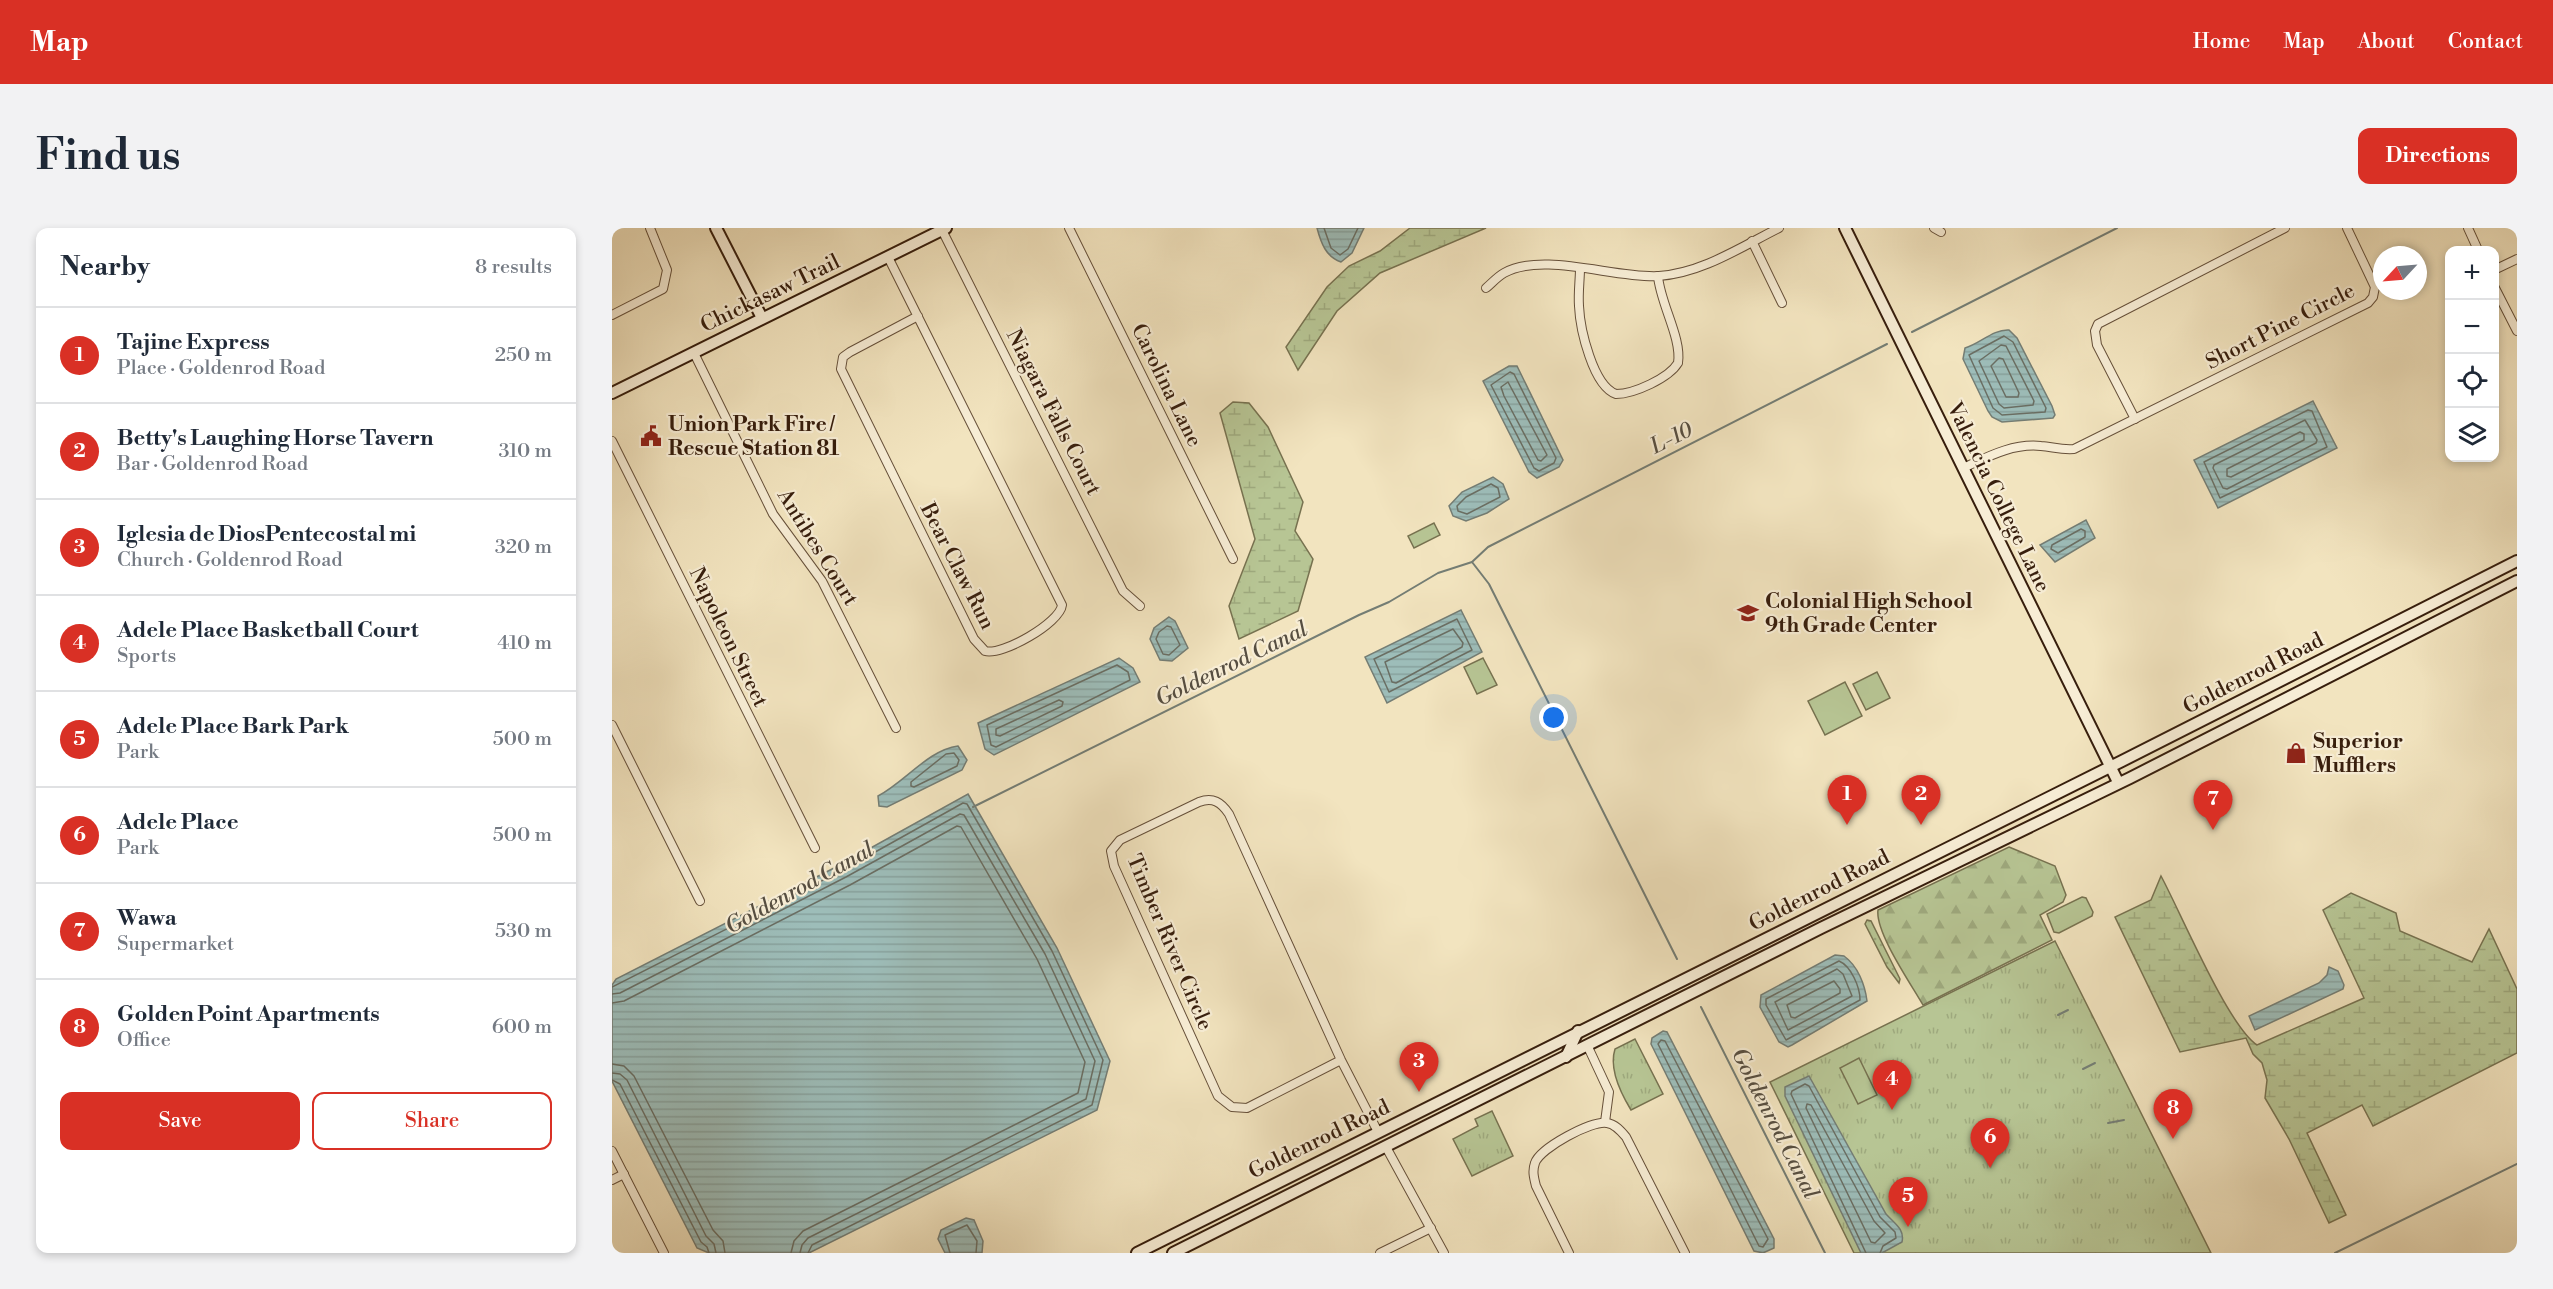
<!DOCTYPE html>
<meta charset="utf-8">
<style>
:root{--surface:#fff;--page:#f2f2f3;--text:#1f2937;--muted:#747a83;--line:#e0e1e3;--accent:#d93025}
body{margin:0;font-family:"Libre Bodoni",serif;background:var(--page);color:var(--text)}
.controls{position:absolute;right:18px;top:18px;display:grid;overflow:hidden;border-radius:12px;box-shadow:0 3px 9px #0003}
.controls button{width:54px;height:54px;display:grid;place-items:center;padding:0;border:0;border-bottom:2px solid var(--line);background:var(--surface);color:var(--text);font:30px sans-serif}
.compass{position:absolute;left:1761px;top:18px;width:54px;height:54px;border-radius:50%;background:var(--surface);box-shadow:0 3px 9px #0003;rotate:244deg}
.you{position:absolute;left:942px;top:490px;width:21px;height:21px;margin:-15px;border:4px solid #fff;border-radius:50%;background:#1a73e8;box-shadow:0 0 0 9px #1a73e833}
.badge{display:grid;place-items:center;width:39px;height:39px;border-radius:50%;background:var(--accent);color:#fff;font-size:20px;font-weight:700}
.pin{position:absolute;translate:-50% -50px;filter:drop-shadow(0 2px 3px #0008)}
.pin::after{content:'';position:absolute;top:32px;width:21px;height:18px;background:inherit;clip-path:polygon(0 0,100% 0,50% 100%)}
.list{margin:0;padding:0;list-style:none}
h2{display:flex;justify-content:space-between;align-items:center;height:78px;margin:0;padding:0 24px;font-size:26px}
h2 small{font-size:20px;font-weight:400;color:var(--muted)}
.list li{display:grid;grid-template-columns:39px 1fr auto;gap:18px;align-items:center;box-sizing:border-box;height:96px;padding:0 24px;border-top:2px solid var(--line)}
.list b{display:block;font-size:22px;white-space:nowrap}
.list p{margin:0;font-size:20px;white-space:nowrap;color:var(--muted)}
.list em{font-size:20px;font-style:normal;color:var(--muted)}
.actions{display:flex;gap:12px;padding:18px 24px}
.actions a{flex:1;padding:14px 0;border:2px solid var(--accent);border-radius:12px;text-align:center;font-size:21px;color:var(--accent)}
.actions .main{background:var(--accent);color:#fff}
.icon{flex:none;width:33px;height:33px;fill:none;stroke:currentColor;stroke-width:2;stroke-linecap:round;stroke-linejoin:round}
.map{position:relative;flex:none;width:1905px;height:1025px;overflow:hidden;border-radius:12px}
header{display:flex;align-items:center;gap:36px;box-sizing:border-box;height:84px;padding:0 30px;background:var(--accent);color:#fff}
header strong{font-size:28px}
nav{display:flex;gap:33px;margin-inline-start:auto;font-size:21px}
.intro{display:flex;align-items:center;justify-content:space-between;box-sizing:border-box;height:144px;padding:0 36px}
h1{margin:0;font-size:42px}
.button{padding:15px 27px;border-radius:12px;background:var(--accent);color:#fff;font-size:21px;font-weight:700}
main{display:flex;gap:36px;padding:0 36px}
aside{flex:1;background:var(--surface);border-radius:12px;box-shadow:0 3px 9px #0003}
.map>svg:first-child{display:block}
</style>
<header>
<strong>Map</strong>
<nav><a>Home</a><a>Map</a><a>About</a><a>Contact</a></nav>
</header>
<div class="intro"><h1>Find us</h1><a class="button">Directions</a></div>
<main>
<aside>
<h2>Nearby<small>8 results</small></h2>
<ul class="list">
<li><span class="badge">1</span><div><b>Tajine Express</b><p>Place · Goldenrod Road</p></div><em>250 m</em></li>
<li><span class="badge">2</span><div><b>Betty's Laughing Horse Tavern</b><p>Bar · Goldenrod Road</p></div><em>310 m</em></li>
<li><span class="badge">3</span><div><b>Iglesia de DiosPentecostal mi</b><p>Church · Goldenrod Road</p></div><em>320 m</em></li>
<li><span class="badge">4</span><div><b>Adele Place Basketball Court</b><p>Sports</p></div><em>410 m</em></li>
<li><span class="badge">5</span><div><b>Adele Place Bark Park</b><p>Park</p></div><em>500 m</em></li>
<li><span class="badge">6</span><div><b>Adele Place</b><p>Park</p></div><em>500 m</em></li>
<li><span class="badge">7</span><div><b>Wawa</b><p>Supermarket</p></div><em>530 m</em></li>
<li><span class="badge">8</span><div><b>Golden Point Apartments</b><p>Office</p></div><em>600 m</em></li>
</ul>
<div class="actions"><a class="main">Save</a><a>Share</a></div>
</aside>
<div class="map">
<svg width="1905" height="1025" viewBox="0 0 1905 1025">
<defs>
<pattern id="grass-dots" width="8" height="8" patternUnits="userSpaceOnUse" patternTransform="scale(1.5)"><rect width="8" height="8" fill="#b7c594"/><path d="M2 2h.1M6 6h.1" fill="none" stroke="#9ea97e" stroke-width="1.8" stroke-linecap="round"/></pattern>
<pattern id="forest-firs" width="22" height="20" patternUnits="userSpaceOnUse" patternTransform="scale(1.5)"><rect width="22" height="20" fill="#b7c594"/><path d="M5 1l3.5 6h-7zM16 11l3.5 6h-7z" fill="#9ea97e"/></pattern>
<pattern id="wetland-marsh" width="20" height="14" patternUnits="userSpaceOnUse" patternTransform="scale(1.5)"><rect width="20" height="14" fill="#b7c594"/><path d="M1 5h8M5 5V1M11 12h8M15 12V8" fill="none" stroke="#9ea97e"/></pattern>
<pattern id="park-tufts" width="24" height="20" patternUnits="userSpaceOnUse" patternTransform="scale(1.5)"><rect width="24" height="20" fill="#b7c594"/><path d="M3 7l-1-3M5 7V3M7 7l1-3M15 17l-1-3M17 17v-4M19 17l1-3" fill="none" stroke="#9ea97e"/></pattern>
<pattern id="water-rules" width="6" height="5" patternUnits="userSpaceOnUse" patternTransform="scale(1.5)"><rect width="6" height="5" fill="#9dbdb9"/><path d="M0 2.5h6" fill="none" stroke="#88a29e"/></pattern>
</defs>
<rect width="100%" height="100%" fill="#f2e4bf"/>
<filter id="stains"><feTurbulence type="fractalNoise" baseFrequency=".00333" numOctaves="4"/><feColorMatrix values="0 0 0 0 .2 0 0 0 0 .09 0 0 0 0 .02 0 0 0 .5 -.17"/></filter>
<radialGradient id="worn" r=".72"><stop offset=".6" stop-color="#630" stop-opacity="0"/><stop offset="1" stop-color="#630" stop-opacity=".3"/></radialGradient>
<path fill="url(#grass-dots)" stroke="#777250" stroke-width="1.5" d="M1255 692 1259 693 1288 751 1287 755 1275 739 1253 696Z"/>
<path fill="url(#forest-firs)" stroke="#777250" stroke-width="1.5" d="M1397 619 1443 638 1454 667 1451 674 1428 687 1440 712 1311 777C1299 756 1263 704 1266 682Z"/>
<g fill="url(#wetland-marsh)" stroke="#777250" stroke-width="1.5">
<path d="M798 0H874L768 45 725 83 686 142 674 119 715 59 737 38 768 23Z"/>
<path d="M621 174 637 175 656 199 691 274 683 303 701 331 686 383 627 411 617 378 643 311 608 185Z"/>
<path d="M1549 648C1568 683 1616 798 1645 817L1752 770 1711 682 1739 665 1784 685 1788 703 1860 734 1877 701 1905 761V825L1761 898 1750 877 1695 905 1734 987 1717 995 1677 911 1653 870 1655 852 1650 835 1641 826 1634 810 1568 824 1503 689 1539 672Z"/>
</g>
<g fill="url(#park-tufts)" stroke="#777250" stroke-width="1.5">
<path d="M1443 713 1599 1025H1242L1158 854Z"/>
<path d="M1023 811 1051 866 1019 882C1008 864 997 840 1003 821Z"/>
<path d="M880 883 901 928 860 948 841 911 866 898 863 891Z"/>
</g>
<g fill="#b7c594" stroke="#777250" stroke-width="1.5">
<path d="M822 295 828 307 802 320 796 308Z"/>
<path d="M871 430 885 457 865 466 852 439Z"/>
<path d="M1265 444 1278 470 1254 482 1241 456Z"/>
<path d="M1233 454 1250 488 1213 507 1196 473Z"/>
<path d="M1470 669 1474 670 1481 684 1480 688 1447 705 1442 704 1435 686Z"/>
<path d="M1247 830 1265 867 1246 876 1228 840Z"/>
</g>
<g fill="url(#water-rules)" stroke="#747d74" stroke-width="1.5">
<path d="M705 0H752L740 25 729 34C714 29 709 15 705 0Z"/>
<path d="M1397 102 1405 110 1440 178 1443 187 1441 190 1390 194 1380 189 1376 183 1351 131 1353 120C1368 116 1381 101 1397 102Z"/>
<path d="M897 138H905L951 232 947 239 925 250 917 244 871 153Z"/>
<path d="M1701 173 1725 220 1606 280 1582 232Z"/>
<path d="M881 249 891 256 897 271 875 285 854 293 841 288 837 278 850 264Z"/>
<path d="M1474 292 1483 310 1443 334 1428 317Z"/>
<path d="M849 382 870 424 775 475 753 429Z"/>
<path d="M557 389 563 393 576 420 560 433 548 432 538 411 542 400Z"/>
<path d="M507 430 521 440 528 454 382 527 373 521 366 495Z"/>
<path d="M346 518 355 532 350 542 275 579 267 578 266 568C293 554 316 522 346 518Z"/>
<path d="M356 566 445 720 498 833 485 882 197 1025H97L85 1020 0 853V757L4 751 228 637Z"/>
<path d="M1223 727 1232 728C1246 738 1253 757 1255 773L1180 817 1176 819 1167 814 1148 779 1149 767Z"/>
<path d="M1717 739 1726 743 1732 757 1731 761 1643 802 1637 788 1707 755 1715 747Z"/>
<path d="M1051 803 1055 804 1162 1011V1020L1151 1025 1142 1023 1039 816 1040 810Z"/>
<path d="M1197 848 1274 986C1282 995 1293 1001 1290 1014L1270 1025H1249L1173 868V859Z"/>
<path d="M354 990 362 992 371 1013 370 1025H333L326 1011 329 1002Z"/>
</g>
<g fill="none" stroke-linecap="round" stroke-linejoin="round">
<g stroke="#6a6e63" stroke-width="1.5">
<path d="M712 0 719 20 728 27 736 21 746 0"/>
<path d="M1392 108 1401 114 1434 180 1433 184 1390 187 1381 180 1357 127Z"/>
<path d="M1389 117 1394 118 1422 173 1421 177 1392 180 1387 176 1367 133Z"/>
<path d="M1387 130 1391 131 1407 165 1406 169H1394L1379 138Z"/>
<path d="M898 144 902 146 944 230 942 235 927 243 922 240 879 157Z"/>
<path d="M896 154 935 227 929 233 926 232 892 168 889 159Z"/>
<path d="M1696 182 1700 183 1715 219 1608 270 1592 234Z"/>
<path d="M1693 192 1705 212 1704 215 1615 261 1611 260 1601 240 1602 237Z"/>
<path d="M1688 204 1692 206V212L1619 249 1615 248V241Z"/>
<path d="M879 256 886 260 888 269 855 286 846 283 845 278 854 269Z"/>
<path d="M1469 301 1473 303V309L1446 325 1439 321 1440 317Z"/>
<path d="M845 391 860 422 777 464 762 431Z"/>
<path d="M555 398 559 399 568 417 557 427 551 426 544 411 547 404Z"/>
<path d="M841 401 851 415 850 419 784 455 780 454 773 434Z"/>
<path d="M505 437 516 444 518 452 384 519 379 517 375 497Z"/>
<path d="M447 472 451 474 450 478 388 508 384 507V501Z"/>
<path d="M342 525 347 532 345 538 302 559 299 558V554L334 526Z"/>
<path d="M1227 733C1239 738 1248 759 1248 772L1174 812 1154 777V771Z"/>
<path d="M1225 741 1231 746 1240 768 1176 802 1163 774Z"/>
<path d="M1222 753 1228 761V765L1183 790 1179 789 1175 777Z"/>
<path d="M0 759 231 642 351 575 355 576 440 723 491 832 480 877 200 1017 196 1025"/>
<path d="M0 766 8 765 234 649 348 586 352 587 433 726 483 833 474 871 196 1010 190 1017 188 1025"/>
<path d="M0 775 12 773 238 657 345 598 349 599 425 731 473 834 466 865 191 1003 182 1013 179 1025"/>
<path d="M1049 812 1053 813 1156 1011 1151 1019 1147 1018 1046 816Z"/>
<path d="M0 836 12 838 22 848 101 1002 111 1013 113 1025"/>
<path d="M0 845 8 846 15 852 94 1008 102 1016 104 1025"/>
<path d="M0 852 8 856 89 1014 95 1019 97 1025"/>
<path d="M1195 876 1199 877 1262 993 1273 1005 1263 1015 1259 1014 1194 880Z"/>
<path d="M338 1025 333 1007 355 997 365 1013 364 1025"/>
<path d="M1254 1025 1179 866 1180 863 1193 856 1197 858 1268 989 1283 1004 1284 1010 1271 1018 1268 1025"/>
</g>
<g stroke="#747d74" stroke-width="2">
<path d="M1300 104 1505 0"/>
<path d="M860 334 877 356 1065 731"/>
<path d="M361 579 747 387 777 374 826 345 860 334 876 319 1275 116"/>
<path d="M1089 779 1213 1025"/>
<path d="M1446 787 1456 782"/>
<path d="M1471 841 1483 835"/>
<path d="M1496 895 1512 892"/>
<path d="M1723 1025 1905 936"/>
</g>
<defs>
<g id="street">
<path d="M457 0 621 331"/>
<path d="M1322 0 1329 4"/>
<path d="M1856 0 1866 22"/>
<path d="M330 2 511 363 528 378"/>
<path d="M1140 13 1170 75"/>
<path d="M276 29 450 377C448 395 390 428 373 423L362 411 229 141 231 129 238 124 306 88"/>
<path d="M968 40C968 52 966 65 967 78 968 101 981 158 1004 166 1022 166 1057 150 1066 135 1070 110 1048 75 1046 48"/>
<path d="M1882 42 1905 31"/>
<path d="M1882 58 1905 103"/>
<path d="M874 60C880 55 885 49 892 45 931 23 1004 51 1047 48 1090 45 1129 19 1167 0"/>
<path d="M0 87 51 61 55 42 38 0"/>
<path d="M82 125 161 286 210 353 284 500"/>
<path d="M1523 191 1485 117 1483 103 1486 96 1673 0"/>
<path d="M0 213 203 620"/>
<path d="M1351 240C1375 229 1401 215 1429 218 1441 219 1449 222 1462 221L1756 75 1761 69 1763 59 1735 0"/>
<path d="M0 497 88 673"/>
<path d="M976 819 997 864 993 894"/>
<path d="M729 832 635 880 620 879 606 868 502 638 499 623 508 612 587 574C601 569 609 574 617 586L729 832 766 904"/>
<path d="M774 919 832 1025"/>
<path d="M0 923 52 1025"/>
<path d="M0 952 12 946"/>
<path d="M768 1025 819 1000"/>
<path d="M957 1025 924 958C922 950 920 943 923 935 928 920 980 892 995 895 1003 896 1009 903 1014 909L1073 1025"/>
</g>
<g id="secondary">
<path d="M104 0 150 90"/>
<path d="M1233 0 1506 554"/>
<path d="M0 165 334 0"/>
<path d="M954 829 966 803"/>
<path d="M525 1025 1510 533 1905 333"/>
<path d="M561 1025 1209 700 1518 550 1905 353"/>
</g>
</defs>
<use href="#street" stroke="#66503a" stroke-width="10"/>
<use href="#secondary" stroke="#371e0d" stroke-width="14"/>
<use href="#street" stroke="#f7edd5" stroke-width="8"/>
<use href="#secondary" stroke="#f7edd5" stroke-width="10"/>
</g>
<defs>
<symbol id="civic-bare" viewBox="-9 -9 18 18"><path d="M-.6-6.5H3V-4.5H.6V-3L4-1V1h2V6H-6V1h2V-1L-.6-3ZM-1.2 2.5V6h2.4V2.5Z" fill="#8f2418" stroke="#f7edd5" stroke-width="2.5" paint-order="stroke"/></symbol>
<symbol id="school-bare" viewBox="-9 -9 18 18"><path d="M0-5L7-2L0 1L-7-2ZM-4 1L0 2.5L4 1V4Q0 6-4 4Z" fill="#8f2418" stroke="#f7edd5" stroke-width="2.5" paint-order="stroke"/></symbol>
<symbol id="shop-bare" viewBox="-9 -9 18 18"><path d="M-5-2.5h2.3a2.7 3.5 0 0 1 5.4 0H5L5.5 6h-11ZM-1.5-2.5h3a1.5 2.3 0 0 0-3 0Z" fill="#8f2418" stroke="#f7edd5" stroke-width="2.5" paint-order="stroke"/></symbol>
</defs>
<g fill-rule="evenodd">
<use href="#civic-bare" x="24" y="193" width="30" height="30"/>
<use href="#school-bare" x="1121" y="370" width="30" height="30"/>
<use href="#shop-bare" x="1669" y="510" width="30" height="30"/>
</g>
<g text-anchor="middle" stroke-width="4.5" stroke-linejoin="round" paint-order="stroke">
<g font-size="21" fill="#371e0d" stroke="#f7edd5">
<text transform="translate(158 65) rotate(-26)" y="7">Chickasaw Trail</text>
<text transform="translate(1668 98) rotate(-27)" y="7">Short Pine Circle</text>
<text transform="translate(555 157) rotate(64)" y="7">Carolina Lane</text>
<text transform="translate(442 184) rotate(63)" y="7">Niagara Falls Court</text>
<text transform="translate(1387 269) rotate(64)" y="7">Valencia College Lane</text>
<text transform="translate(206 319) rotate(58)" y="7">Antibes Court</text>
<text transform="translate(346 338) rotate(63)" y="7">Bear Claw Run</text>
<text transform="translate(117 409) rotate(64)" y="7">Napoleon Street</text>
<text transform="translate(1641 445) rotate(-27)" y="7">Goldenrod Road</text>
<text transform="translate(1207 662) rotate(-27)" y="7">Goldenrod Road</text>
<text transform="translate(558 714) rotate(67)" y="7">Timber River Circle</text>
<text transform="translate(707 911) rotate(-26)" y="7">Goldenrod Road</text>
</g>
<g font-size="21" font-weight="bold" fill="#371e0d" stroke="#f7edd5" text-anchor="start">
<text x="56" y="203">Union Park Fire /<tspan x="56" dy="24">Rescue Station 81</tspan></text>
<text x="1153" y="380">Colonial High School<tspan x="1153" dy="24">9th Grade Center</tspan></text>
<text x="1701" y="520">Superior<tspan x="1701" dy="24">Mufflers</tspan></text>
</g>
<g font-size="22" font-style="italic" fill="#564e41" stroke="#f7edd5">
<text transform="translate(1059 209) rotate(-27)" y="8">L-10</text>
<text transform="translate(619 435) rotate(-26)" y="8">Goldenrod Canal</text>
<text transform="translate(187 659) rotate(-29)" y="8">Goldenrod Canal</text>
<text transform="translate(1164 895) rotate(63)" y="8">Goldenrod Canal</text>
</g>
</g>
<rect width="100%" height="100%" filter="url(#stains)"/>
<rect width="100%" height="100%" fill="url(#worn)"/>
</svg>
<div class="controls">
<button>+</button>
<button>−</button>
<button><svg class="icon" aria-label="locate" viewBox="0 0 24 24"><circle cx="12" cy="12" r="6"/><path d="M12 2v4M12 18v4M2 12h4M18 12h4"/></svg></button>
<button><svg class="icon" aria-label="layers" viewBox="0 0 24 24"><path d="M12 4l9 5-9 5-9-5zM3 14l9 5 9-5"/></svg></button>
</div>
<svg class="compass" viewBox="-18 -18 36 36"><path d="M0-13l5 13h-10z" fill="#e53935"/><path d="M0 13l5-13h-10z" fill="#747a83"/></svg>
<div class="you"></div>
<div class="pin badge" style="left:1235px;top:597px">1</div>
<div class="pin badge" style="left:1309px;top:597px">2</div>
<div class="pin badge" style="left:807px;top:864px">3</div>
<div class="pin badge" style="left:1280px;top:882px">4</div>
<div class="pin badge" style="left:1296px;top:999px">5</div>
<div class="pin badge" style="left:1378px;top:940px">6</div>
<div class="pin badge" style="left:1601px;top:602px">7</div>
<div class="pin badge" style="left:1561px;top:911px">8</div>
</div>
</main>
